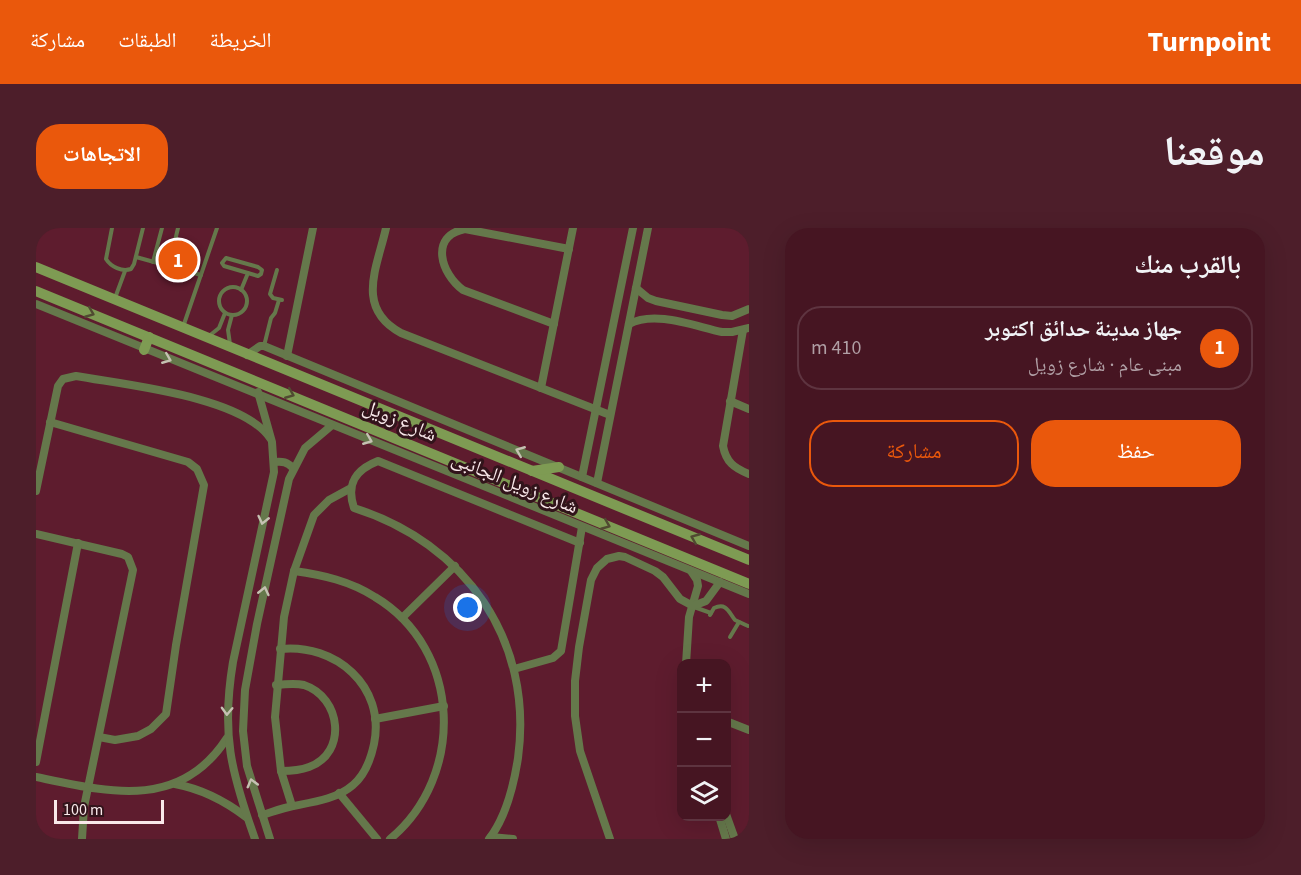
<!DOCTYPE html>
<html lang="ar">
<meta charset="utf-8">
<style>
:root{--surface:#461522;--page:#4d1e2a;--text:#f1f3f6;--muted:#b09fa5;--line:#5e3440;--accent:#ea580c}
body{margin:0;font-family:"Source Sans 3","Noto Naskh Arabic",sans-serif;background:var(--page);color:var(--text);direction:rtl}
.controls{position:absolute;right:18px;bottom:18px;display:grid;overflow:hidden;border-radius:12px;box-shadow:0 6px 24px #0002}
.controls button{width:54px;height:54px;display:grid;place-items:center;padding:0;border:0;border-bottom:2px solid var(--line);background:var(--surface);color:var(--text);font:30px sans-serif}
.scale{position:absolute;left:18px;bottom:15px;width:110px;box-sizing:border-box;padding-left:6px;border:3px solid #f9e8ea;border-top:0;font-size:16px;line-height:21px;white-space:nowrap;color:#f9e8ea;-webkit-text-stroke:4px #32141b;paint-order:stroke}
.you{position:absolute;left:432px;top:380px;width:21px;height:21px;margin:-15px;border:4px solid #fff;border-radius:50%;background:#1a73e8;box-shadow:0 0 0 9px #1a73e833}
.badge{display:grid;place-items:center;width:39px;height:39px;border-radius:50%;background:var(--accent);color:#fff;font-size:20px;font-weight:700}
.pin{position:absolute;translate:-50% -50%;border:3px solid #fff;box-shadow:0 2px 6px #0006}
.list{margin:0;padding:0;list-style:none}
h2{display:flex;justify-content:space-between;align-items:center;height:78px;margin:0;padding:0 24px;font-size:26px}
h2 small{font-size:20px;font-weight:400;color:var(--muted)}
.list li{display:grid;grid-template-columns:39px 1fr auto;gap:18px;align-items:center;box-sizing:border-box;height:84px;margin:0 12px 12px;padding:0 12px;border:2px solid var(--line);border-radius:24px}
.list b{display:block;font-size:22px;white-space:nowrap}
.list p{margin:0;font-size:20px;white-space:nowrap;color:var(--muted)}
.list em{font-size:20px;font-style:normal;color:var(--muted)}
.actions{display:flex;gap:12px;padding:18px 24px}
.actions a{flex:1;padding:14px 0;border:2px solid var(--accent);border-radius:24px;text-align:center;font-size:21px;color:var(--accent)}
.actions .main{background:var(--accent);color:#fff}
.icon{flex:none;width:33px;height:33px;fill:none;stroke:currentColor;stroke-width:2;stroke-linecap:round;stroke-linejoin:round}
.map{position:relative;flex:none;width:713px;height:611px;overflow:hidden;direction:ltr;border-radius:24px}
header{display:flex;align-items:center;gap:36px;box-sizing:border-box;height:84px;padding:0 30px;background:var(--accent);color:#fff}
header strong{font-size:28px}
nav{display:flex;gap:33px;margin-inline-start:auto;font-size:21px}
.intro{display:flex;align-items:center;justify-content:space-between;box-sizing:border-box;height:144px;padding:0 36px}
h1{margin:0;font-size:42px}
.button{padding:15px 27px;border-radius:24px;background:var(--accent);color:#fff;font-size:21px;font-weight:700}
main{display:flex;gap:36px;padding:0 36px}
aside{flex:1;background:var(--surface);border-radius:24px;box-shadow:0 6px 24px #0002}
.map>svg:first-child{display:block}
</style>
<header>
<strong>Turnpoint</strong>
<nav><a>الخريطة</a><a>الطبقات</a><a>مشاركة</a></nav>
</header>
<div class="intro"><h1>موقعنا</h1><a class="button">الاتجاهات</a></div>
<main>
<aside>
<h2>بالقرب منك<small></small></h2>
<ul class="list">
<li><span class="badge">1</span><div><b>جهاز مدينة حدائق اكتوبر</b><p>مبنى عام · شارع زويل</p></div><em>410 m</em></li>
</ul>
<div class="actions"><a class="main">حفظ</a><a>مشاركة</a></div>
</aside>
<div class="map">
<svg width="713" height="611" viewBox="0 0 713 611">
<rect width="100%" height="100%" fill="#5e1c2e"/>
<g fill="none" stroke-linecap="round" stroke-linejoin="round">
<g stroke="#65784b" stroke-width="4">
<path d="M76 0 70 31C75 39 86 44 95 41L98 36 107 0"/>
<path d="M100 29 165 47"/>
<path d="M190 30 222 39 226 42 225 46 222 48 188 38 186 35Z"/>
<path d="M117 34 126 0"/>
<path d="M133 38 142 0"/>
<path d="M241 42 234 66 237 70 246 72"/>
<circle cx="197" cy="73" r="14"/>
<path d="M205 62 212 45"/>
<path d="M79 70 89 43"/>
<path d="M147 99 181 0"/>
<path d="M173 108 183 100 189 85"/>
<path d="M194 116 192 102 196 87"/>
<path d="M228 118 235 90 239 85 243 72"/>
<path d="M658 379 675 385"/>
<path d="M674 387 678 380C691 374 693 385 699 392L712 398"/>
<path d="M694 409 703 394"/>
</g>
<g stroke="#65784b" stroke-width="8">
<path d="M350 0C341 40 319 80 365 105L574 187"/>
<path d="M600 60 612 70 620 73 686 87 696 88 713 81"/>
<path d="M0 76 713 366"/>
<path d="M518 96 427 62C405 46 393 8 429 1L533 21"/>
<path d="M593 96C619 82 658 98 686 104H696L713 100"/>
<path d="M707 102 687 218C690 234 698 240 713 246"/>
<path d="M211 127 224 118H228L713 318"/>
<path d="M251 128 277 0"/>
<path d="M505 160 537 0"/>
<path d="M694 173 713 181"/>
<path d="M14 194 152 234 161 241 168 257 140 417 130 486 115 501 102 508 79 512 63 509"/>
<path d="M238 234C247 233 251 234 257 240"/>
<path d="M546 249 597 0"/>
<path d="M561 255 612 0"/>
<path d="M0 263 22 158 27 151 40 148C89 157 205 168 234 210"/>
<path d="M0 306 86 326 92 329 97 342 48 579 46 611"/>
<path d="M258 343C287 347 314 353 339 369 426 421 430 548 354 611"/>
<path d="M366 390 419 338"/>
<path d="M650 436 653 389 662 358 661 352 655 343"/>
<path d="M478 441 517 430 525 423 546 299"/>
<path d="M240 457C249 456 260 455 268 457 305 469 312 525 273 539 265 542 254 543 245 543"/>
<path d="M339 491 408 478"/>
<path d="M690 493 713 502"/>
<path d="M0 534 42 315"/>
<path d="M0 549C72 564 144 583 191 510"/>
<path d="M139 556C166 561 189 573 210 589"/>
<path d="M303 565 341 611"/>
<path d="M256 578 245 543 239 489 248 389 258 343 278 287 293 272 315 260"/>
<path d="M690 586 699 611"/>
<path d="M226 587C236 584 247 580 257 578 278 574 301 571 317 557 329 547 335 530 338 516 350 458 299 415 244 421"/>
<path d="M683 588 690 611"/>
<path d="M455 609 477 611"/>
<path d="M219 611C195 544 185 506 197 434L238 244 236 214 222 164"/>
<path d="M234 611 211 538 207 503 209 462 221 396 253 251 269 220 295 198"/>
<path d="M453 611C470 589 478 556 482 530 498 412 429 315 318 280 310 256 319 242 342 233L544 315"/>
<path d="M574 611 544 523 539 488V453L543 419 555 352 561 340 571 331 583 328 589 329 619 343 627 349 644 371 657 378 670 373 684 354"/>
</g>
<g stroke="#7e9b53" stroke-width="10">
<path d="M0 39 713 332"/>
<path d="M0 63 713 356"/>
<path d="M108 122 113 109"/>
<path d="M496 243 523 239"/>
</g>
</g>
<defs><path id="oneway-chevron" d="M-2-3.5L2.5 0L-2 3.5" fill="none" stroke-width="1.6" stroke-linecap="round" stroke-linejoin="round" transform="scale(1.5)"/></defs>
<g stroke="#504a31">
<use href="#oneway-chevron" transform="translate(54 85) rotate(22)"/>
<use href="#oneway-chevron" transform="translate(254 166) rotate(22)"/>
<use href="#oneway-chevron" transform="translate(570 297) rotate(22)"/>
<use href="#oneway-chevron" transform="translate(659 310) rotate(-158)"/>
</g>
<g stroke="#c5c1b2">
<use href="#oneway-chevron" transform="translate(131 131) rotate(22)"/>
<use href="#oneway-chevron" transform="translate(332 212) rotate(22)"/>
<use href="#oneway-chevron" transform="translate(484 223) rotate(-158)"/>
<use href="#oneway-chevron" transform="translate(227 292) rotate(103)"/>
<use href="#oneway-chevron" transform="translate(228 363) rotate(-77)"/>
<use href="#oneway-chevron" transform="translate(191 483) rotate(92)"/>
<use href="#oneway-chevron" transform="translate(216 555) rotate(-105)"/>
</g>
<g text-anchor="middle" stroke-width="6" stroke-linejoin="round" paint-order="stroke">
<g font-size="20" fill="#f9e8ea" stroke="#32141b">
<text transform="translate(364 192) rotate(23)" y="7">شارع زويل</text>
<text transform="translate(479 254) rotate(22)" y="7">شارع زويل الجانبى</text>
</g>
</g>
</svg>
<div class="controls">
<button>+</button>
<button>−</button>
<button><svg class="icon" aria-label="layers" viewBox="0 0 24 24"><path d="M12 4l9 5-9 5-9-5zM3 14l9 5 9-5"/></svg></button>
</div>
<div class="scale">100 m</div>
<div class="you"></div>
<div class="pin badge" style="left:142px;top:32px">1</div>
</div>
</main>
